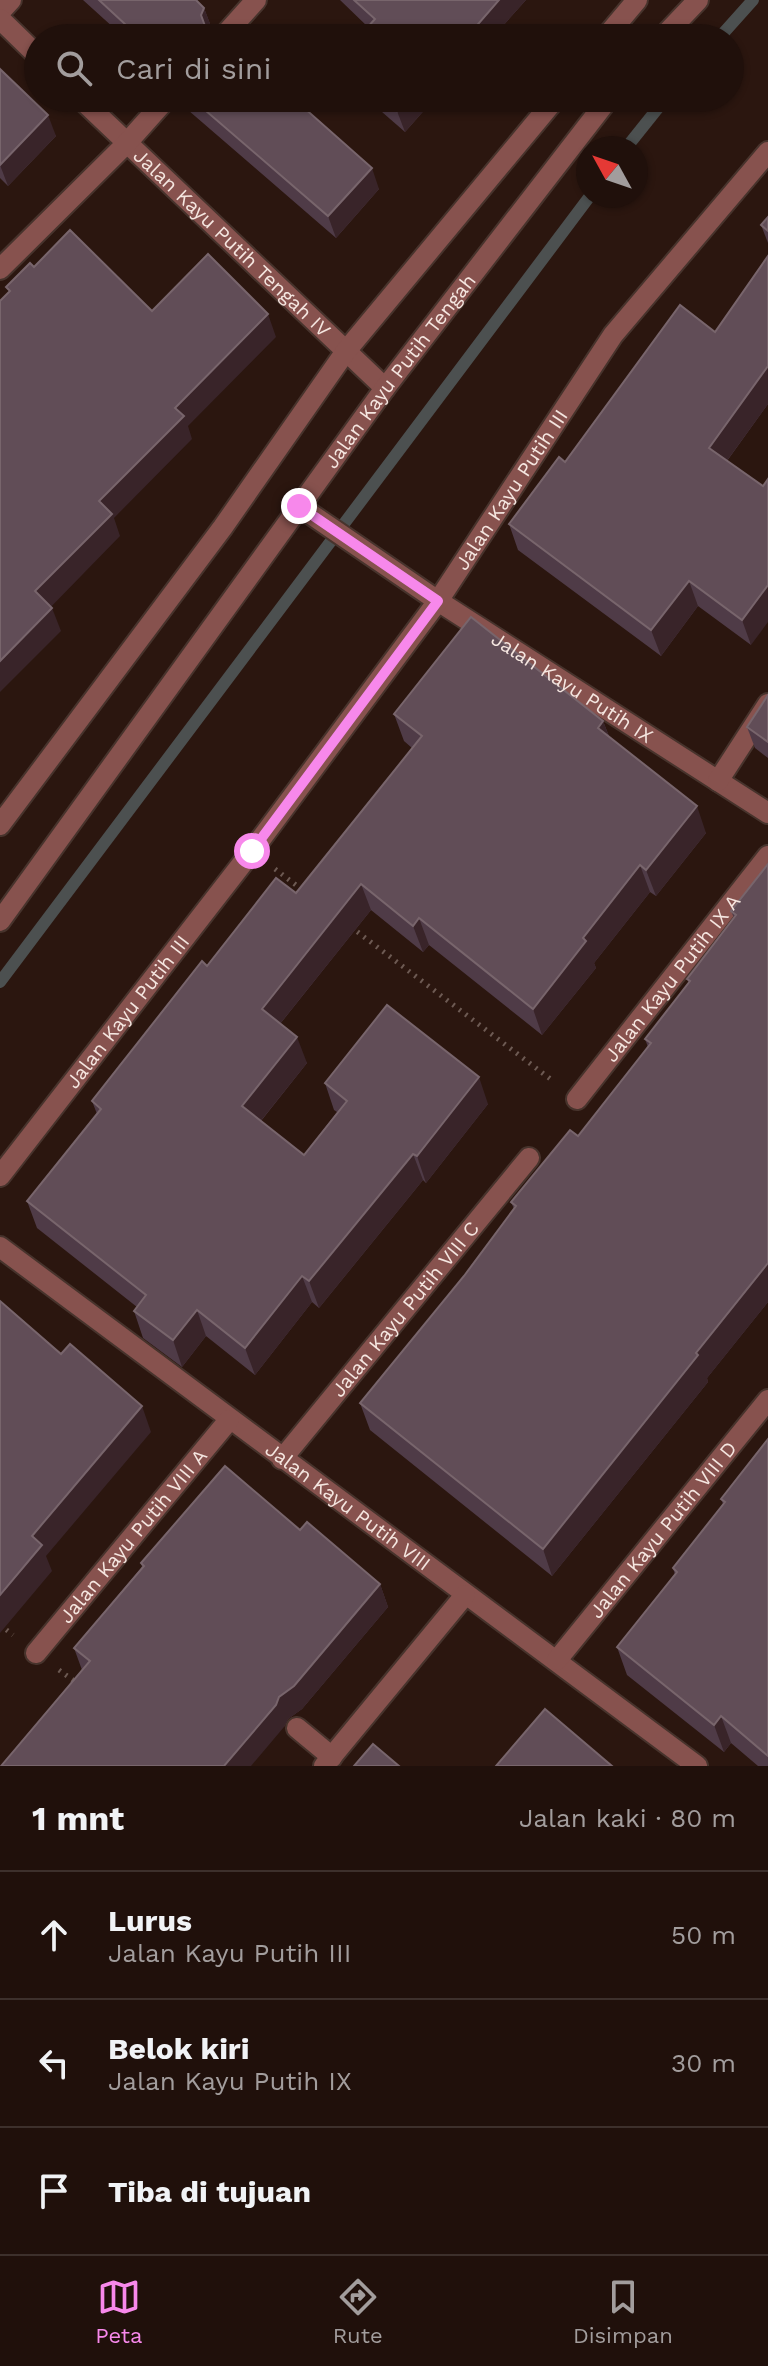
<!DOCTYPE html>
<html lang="id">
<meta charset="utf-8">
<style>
:root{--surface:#20100b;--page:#281914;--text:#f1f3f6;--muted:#a29d9d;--line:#3d302c;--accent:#f788eb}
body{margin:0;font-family:"Work Sans",sans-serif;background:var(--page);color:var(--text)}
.compass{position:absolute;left:576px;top:136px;width:72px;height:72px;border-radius:50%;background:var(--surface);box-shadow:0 2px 6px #0004;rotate:310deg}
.stop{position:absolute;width:24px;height:24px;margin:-18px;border:6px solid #f788eb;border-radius:50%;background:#fff}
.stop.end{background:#f788eb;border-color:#fff;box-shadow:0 2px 8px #0008}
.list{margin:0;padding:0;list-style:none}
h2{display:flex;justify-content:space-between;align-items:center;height:104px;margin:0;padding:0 32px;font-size:34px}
h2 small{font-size:26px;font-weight:400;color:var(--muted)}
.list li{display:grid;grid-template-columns:52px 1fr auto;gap:24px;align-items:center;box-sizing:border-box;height:128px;padding:0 32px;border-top:2px solid var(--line)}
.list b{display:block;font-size:30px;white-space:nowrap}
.list p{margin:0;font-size:26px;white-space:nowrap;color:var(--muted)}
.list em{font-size:26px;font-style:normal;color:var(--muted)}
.icon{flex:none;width:44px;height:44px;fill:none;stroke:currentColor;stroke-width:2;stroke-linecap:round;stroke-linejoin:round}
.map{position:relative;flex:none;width:768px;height:1766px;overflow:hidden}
.search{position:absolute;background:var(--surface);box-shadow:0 2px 6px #0004;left:24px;right:24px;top:24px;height:88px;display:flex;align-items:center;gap:20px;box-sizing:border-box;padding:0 28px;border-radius:44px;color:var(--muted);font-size:30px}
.sheet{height:488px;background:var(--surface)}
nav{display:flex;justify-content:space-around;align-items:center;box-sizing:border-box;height:112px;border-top:2px solid var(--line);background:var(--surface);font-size:22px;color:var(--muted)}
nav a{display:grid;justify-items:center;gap:4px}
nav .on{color:var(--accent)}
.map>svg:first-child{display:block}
</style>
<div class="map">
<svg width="768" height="1766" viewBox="0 0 768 1766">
<rect width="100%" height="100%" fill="#2b160f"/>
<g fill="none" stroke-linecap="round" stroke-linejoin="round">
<g stroke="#4c5050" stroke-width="12">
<path d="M719 38 753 0"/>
<path d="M626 148 666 98"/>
<path d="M0 982 590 196"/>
</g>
<defs>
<g id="minor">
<path d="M0 12 11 0"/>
<path d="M0 19 38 56"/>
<path d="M222 38 256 0"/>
<path d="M605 38 637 0"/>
<path id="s1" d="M80 98 385 388"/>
<path d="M0 269 126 144 167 98"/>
<path id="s2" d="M299 506 438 601 768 813"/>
<path d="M718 781 768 704"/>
<path d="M0 825 223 527 346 351 556 98"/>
<path id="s3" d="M577 1099 768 856"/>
<path id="s4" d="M0 1176 252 851 438 601 613 335 768 152"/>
<path id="s5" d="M0 1247 697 1766"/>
<path id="s6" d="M282 1459 529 1158"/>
<path id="s7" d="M36 1653 229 1420"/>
<path id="s8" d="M557 1660 768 1400"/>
<path d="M297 1728 332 1757"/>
<path d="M324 1766 465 1595"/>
</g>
<g id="tertiary">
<path d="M662 38 698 0"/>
<path id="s9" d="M0 921 385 388 609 98"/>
</g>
</defs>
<use href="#minor" stroke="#47332c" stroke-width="24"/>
<use href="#tertiary" stroke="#47332c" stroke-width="24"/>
<g stroke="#6d5a53" stroke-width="5" stroke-dasharray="2 6" stroke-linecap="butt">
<path d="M275 869 305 892"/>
<path d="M351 927 553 1081"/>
<path d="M0 1625 13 1635"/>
<path d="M59 1670 77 1683"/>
</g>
<use href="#minor" stroke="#87524e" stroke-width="20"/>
<use href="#tertiary" stroke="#87524e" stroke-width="20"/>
</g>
<g fill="#4f3b47">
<path d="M83 0H198L197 1 204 8 212 29 239 38H125Z"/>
<path d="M340 0H526L492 38H358L368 27Z"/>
<path d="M0 69 56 136 8 186 0 178Z"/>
<path d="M178 98H302L306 110 379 189 336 238 181 104Z"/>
<path d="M366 98H435L405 132Z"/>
<path d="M768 217V243L761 225Z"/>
<path d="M768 256V404L727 461 751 645 698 606 661 656 518 550 509 524 565 462 715 332Z"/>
<path d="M768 695V758L755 748 747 727Z"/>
<path d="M394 714 603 721 609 736 706 833 656 896 650 892 594 963 596 968 542 1035 429 945 423 952 371 910 280 1024 307 1063 261 1121 304 1155 337 1112 334 1110 325 1083 488 1104 426 1183 423 1180 319 1308 312 1302 255 1375 206 1336 182 1367 143 1338 134 1311 137 1307 37 1228 27 1201 97 1114 92 1101 207 966 296 893 412 748 404 741Z"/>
<path d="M768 864V1302L707 1378 708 1382 552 1576 370 1430 360 1403 464 1276 514 1209 511 1202 578 1136 648 1047 645 1039 689 983 687 979 734 918 731 911Z"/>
<path d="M768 1439V1766H758L731 1743 724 1752 627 1675 617 1647 675 1575 673 1568 723 1504 721 1499Z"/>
<path d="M300 1530 380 1584 388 1607 302 1709 288 1719 284 1727 82 1670 74 1648 142 1567 141 1563Z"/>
</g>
<g fill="#392429">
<path d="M499 0H526L492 38H466Z"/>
<path d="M204 8 212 29 210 38 201 15Z"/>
<path d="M295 98H302L308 114 294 99Z"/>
<path d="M408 98H435L405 132 397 111Z"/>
<path d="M48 115 56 136 8 186 0 165Z"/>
<path d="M372 168 379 189 336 238 328 216Z"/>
<path d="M268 314 276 337 188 426 192 439 114 518 120 536 44 614 35 591 99 501 175 408Z"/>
<path d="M768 366V404L718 473 709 448Z"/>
<path d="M689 581 698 606 661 656 651 630Z"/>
<path d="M768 585V622L751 645 742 620Z"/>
<path d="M52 608 61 631 0 692V661Z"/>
<path d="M603 721 613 747 598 728Z"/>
<path d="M697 806 706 833 656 896 646 870Z"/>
<path d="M640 865 650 892 594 963 596 968 542 1035 533 1009 583 938Z"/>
<path d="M361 884 371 910 271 1035 262 1009Z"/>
<path d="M419 918 429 945 423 952 413 926Z"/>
<path d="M297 1037 307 1063 251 1133 242 1106Z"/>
<path d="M479 1077 488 1104 426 1183 417 1156Z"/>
<path d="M413 1154 423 1180 319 1308 309 1281Z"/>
<path d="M768 1263V1302L707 1378 708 1382 552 1576 543 1549 696 1353Z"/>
<path d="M302 1276 312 1302 255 1375 245 1348Z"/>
<path d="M197 1310 206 1336 182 1367 173 1340Z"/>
<path d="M142 1406 151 1432 46 1556 52 1571 0 1633V1595L32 1536Z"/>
<path d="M380 1584 388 1607 302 1709 288 1719 284 1727 251 1766H224L279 1697Z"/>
<path d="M721 1716 731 1743 724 1752 714 1725Z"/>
</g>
<g fill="#614d57" stroke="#78656c" stroke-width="2">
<path d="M99 0H196L204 8 201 15 205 26 212 29 224 25 239 38H140Z"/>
<path d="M354 0H499L466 38H358L375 19Z"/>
<path d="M0 69 48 115 0 165Z"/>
<path d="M191 98H295L294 99 372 168 328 216Z"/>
<path d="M383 98H408L397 111Z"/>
<path d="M768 217V231L761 225Z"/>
<path d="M70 230 152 311 208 254 268 314 175 408 184 416 99 501 112 514 35 591 52 608 0 661V301L10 291 6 287 30 263 34 267Z"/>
<path d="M768 256V366L709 448 763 486 768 479V585L742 620 689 581 651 630 509 524 559 457 565 462 680 305 715 332Z"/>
<path d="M471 617 603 721 598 728 697 806 646 870 640 865 583 938 586 941 533 1009 419 918 413 926 361 884 262 1009 297 1037 242 1106 304 1155 347 1101 325 1083 387 1005 479 1077 417 1156 413 1154 309 1281 302 1276 245 1348 197 1310 173 1340 134 1311 146 1295 27 1201 101 1109 92 1101 202 961 207 966 276 878 296 893 422 736 394 714Z"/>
<path d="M768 695V742L747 727Z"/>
<path d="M768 864V1263L696 1353 698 1355 543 1549 360 1403 464 1276 516 1206 511 1202 570 1130 578 1136 651 1043 645 1039 690 981 687 979 736 915 731 911Z"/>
<path d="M0 1301 61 1354 70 1344 142 1406 32 1536 42 1545 0 1595Z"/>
<path d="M768 1439V1756L721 1716 714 1725 617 1647 677 1572 673 1568 725 1502 721 1499Z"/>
<path d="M225 1466 300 1530 307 1522 380 1584 294 1686 279 1697 276 1705 224 1766H1L90 1661 74 1648 144 1566 141 1563Z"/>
<path d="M545 1709 612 1766H496Z"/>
<path d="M373 1744 399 1766H354Z"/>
</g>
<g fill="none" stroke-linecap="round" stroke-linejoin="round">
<path stroke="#f788eb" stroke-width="10" d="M252 851 438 601 299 506"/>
</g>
<g text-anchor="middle" stroke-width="6" stroke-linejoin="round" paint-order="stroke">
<g font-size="20" fill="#f5e6e0" stroke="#0d0503">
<text dy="7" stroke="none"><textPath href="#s1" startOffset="210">Jalan Kayu Putih Tengah IV</textPath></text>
<text dy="7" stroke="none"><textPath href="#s9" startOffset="680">Jalan Kayu Putih Tengah</textPath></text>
<text dy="7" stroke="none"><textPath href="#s4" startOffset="856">Jalan Kayu Putih III</textPath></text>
<text dy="7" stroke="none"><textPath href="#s2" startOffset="328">Jalan Kayu Putih IX</textPath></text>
<text dy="7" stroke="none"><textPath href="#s3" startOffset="154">Jalan Kayu Putih IX A</textPath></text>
<text dy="7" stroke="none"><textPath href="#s4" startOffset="208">Jalan Kayu Putih III</textPath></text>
<text dy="7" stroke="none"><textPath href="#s6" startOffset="194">Jalan Kayu Putih VIII C</textPath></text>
<text dy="7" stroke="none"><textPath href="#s5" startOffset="434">Jalan Kayu Putih VIII</textPath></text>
<text dy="7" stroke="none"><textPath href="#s8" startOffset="168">Jalan Kayu Putih VIII D</textPath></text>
<text dy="7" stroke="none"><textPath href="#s7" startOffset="152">Jalan Kayu Putih VIII A</textPath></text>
</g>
</g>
</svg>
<svg class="compass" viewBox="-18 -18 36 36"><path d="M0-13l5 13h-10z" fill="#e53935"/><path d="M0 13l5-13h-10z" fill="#a29d9d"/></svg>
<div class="stop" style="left:252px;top:851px"></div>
<div class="stop end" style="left:299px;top:506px"></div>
<div class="search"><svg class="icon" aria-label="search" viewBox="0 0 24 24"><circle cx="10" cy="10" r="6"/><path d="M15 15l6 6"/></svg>Cari di sini</div>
</div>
<section class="sheet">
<h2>1 mnt<small>Jalan kaki · 80 m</small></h2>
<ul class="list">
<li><svg class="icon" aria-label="ahead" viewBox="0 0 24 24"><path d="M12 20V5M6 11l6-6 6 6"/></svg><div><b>Lurus</b><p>Jalan Kayu Putih III</p></div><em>50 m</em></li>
<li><svg class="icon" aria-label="left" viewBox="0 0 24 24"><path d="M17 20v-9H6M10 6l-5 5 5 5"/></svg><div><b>Belok kiri</b><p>Jalan Kayu Putih IX</p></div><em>30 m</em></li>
<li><svg class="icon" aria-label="arrive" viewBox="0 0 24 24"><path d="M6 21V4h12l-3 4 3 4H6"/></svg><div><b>Tiba di tujuan</b></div></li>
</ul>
</section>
<nav>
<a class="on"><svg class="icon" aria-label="map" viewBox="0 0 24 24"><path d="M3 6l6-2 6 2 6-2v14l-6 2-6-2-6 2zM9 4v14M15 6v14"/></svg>Peta</a>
<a><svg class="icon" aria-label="directions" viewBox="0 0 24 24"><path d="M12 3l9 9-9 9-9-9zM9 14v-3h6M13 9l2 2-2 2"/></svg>Rute</a>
<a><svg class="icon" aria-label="saved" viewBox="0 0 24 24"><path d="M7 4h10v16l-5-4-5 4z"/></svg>Disimpan</a>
</nav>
